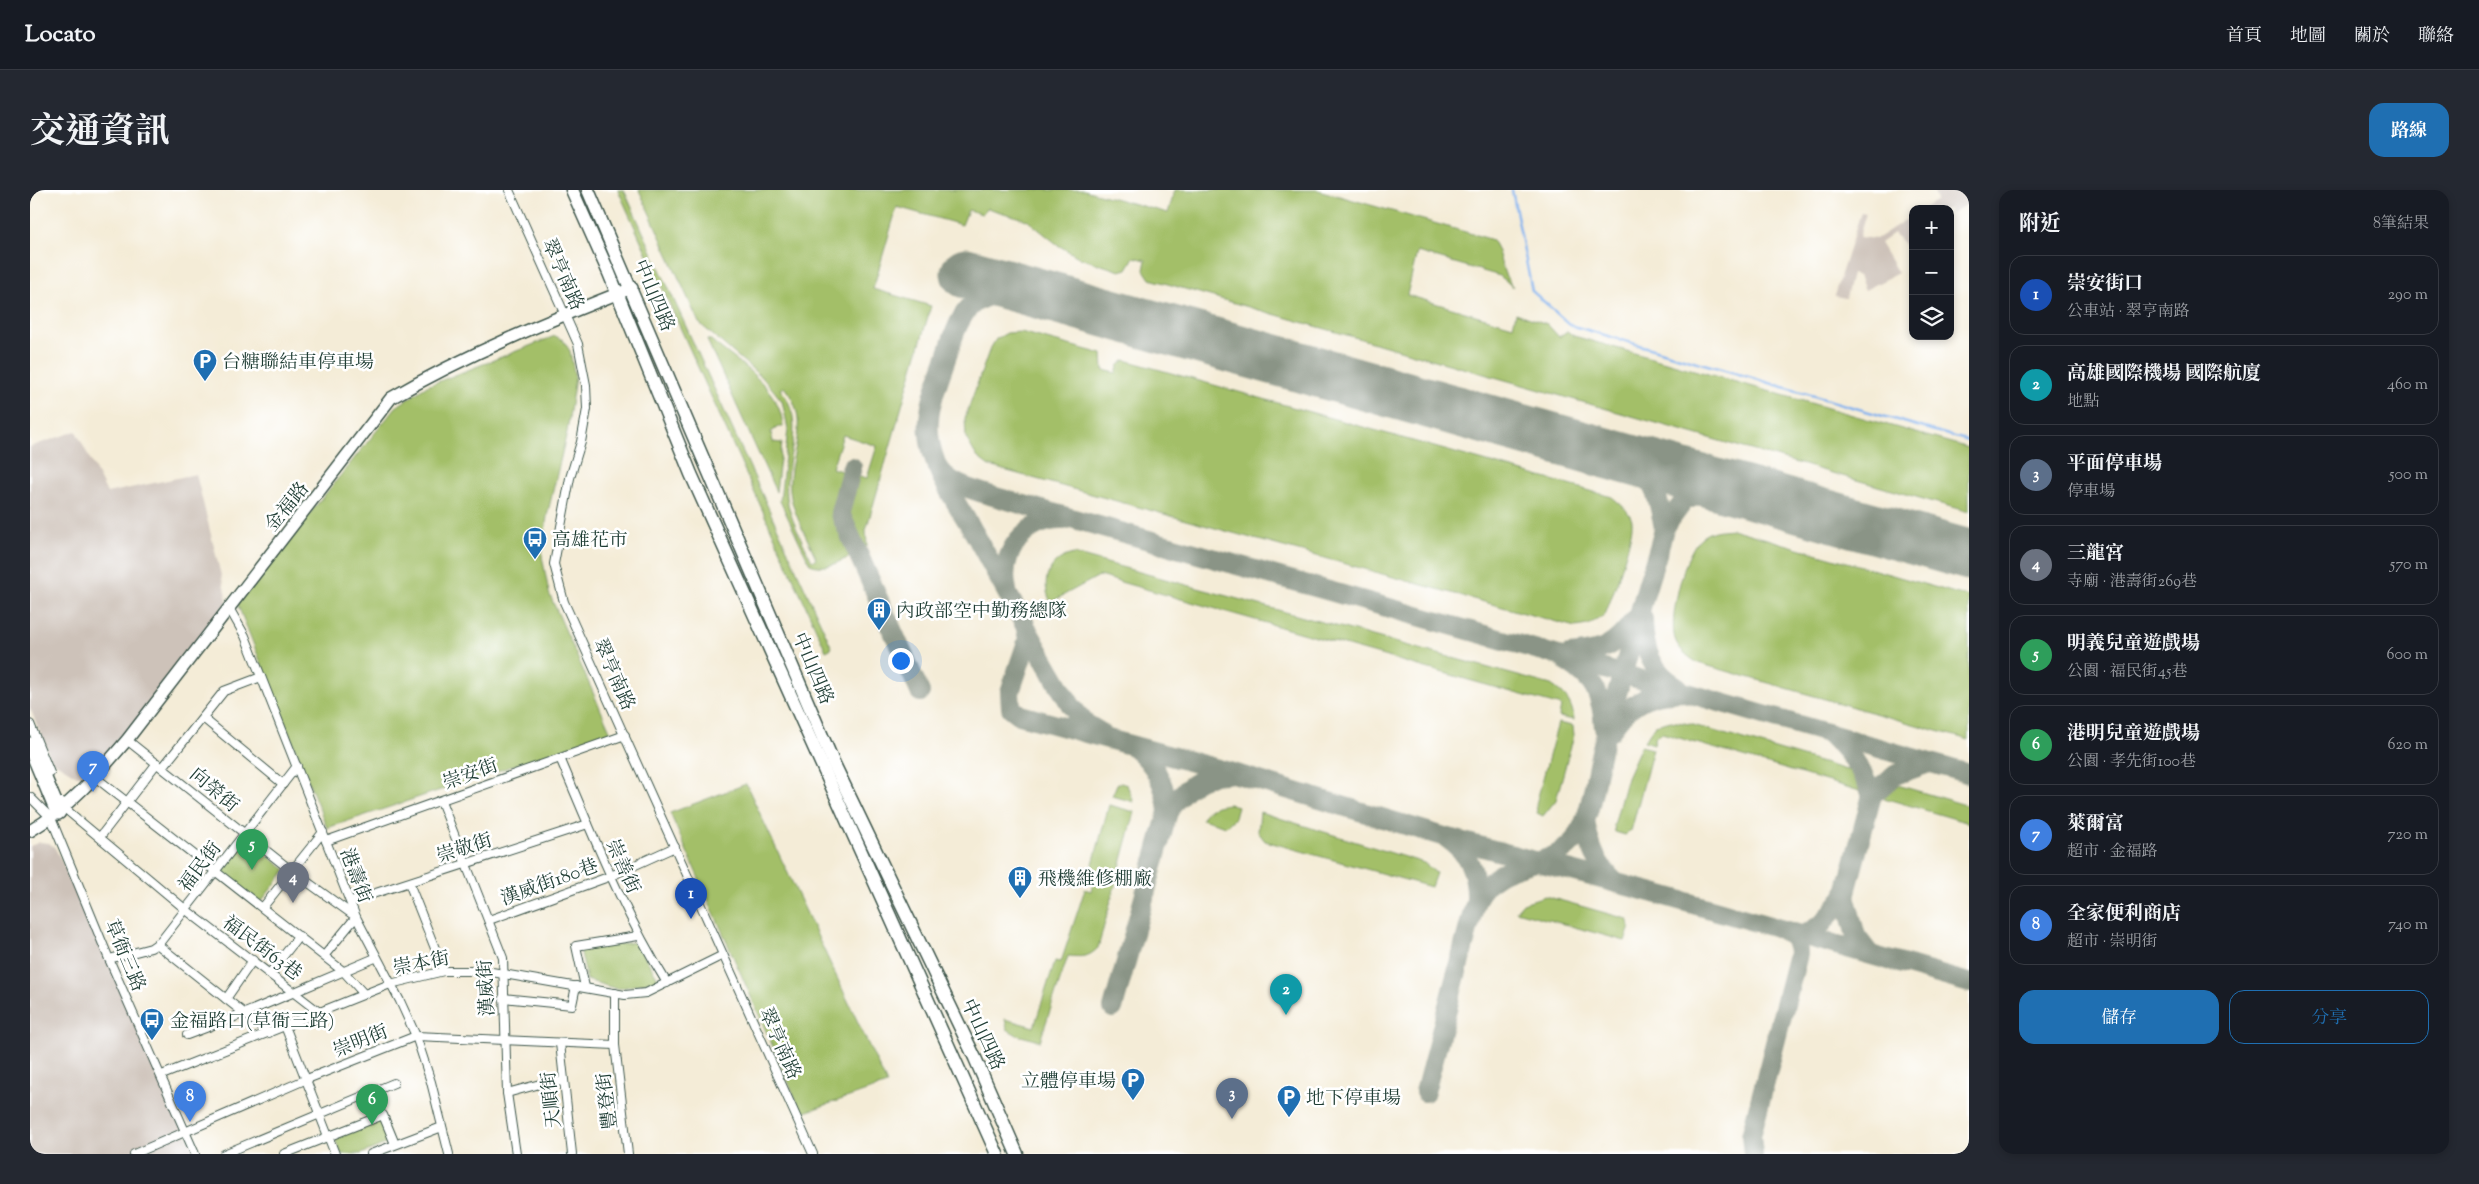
<!DOCTYPE html>
<html lang="zh-TW">
<meta charset="utf-8">
<style>
:root{--surface:#171b24;--page:#242831;--text:#f1f3f6;--muted:#9ea1a6;--line:#363941;--accent:#1f6fb2}
body{margin:0;font-family:"Sorts Mill Goudy","Noto Serif TC",serif;background:var(--page);color:var(--text)}
.controls{position:absolute;right:15px;top:15px;display:grid;overflow:hidden;border-radius:10px;box-shadow:0 2px 8px #0003}
.controls button{width:45px;height:45px;display:grid;place-items:center;padding:0;border:0;border-bottom:1px solid var(--line);background:var(--surface);color:var(--text);font:25px sans-serif}
.you{position:absolute;left:870px;top:470px;width:18px;height:18px;margin:-12px;border:4px solid #fff;border-radius:50%;background:#1a73e8;box-shadow:0 0 0 8px #1a73e833}
.badge{display:grid;place-items:center;width:32px;height:32px;border-radius:50%;background:var(--accent);color:#fff;font-size:16px;font-weight:700}
.pin{position:absolute;translate:-50% -41px;filter:drop-shadow(0 1px 2px #0008)}
.pin::after{content:'';position:absolute;top:26px;width:18px;height:15px;background:inherit;clip-path:polygon(0 0,100% 0,50% 100%)}
.list{margin:0;padding:0;list-style:none}
h2{display:flex;justify-content:space-between;align-items:center;height:65px;margin:0;padding:0 20px;font-size:21px}
h2 small{font-size:16px;font-weight:400;color:var(--muted)}
.list li{display:grid;grid-template-columns:32px 1fr auto;gap:15px;align-items:center;box-sizing:border-box;height:80px;margin:0 10px 10px;padding:0 10px;border:1px solid var(--line);border-radius:15px}
.list b{display:block;font-size:19px;white-space:nowrap}
.list p{margin:0;font-size:16px;white-space:nowrap;color:var(--muted)}
.list em{font-size:16px;font-style:normal;color:var(--muted)}
.actions{display:flex;gap:10px;padding:15px 20px}
.actions a{flex:1;padding:11px 0;border:1px solid var(--accent);border-radius:15px;text-align:center;font-size:18px;color:var(--accent)}
.actions .main{background:var(--accent);color:#fff}
.icon{flex:none;width:28px;height:28px;fill:none;stroke:currentColor;stroke-width:2;stroke-linecap:round;stroke-linejoin:round}
.map{position:relative;flex:none;width:1939px;height:964px;overflow:hidden;border-radius:15px}
header{display:flex;align-items:center;gap:30px;box-sizing:border-box;height:70px;padding:0 25px;background:var(--surface);border-bottom:1px solid var(--line)}
header strong{font-size:24px}
nav{display:flex;gap:28px;margin-inline-start:auto;font-size:18px}
.intro{display:flex;align-items:center;justify-content:space-between;box-sizing:border-box;height:120px;padding:0 30px}
h1{margin:0;font-size:35px}
.button{padding:12px 22px;border-radius:15px;background:var(--accent);color:#fff;font-size:18px;font-weight:700}
main{display:flex;gap:30px;padding:0 30px}
aside{flex:1;background:var(--surface);border-radius:15px;box-shadow:0 2px 8px #0003}
.map>svg:first-child{display:block}
</style>
<header>
<strong>Locato</strong>
<nav><a>首頁</a><a>地圖</a><a>關於</a><a>聯絡</a></nav>
</header>
<div class="intro"><h1>交通資訊</h1><a class="button">路線</a></div>
<main>
<div class="map">
<svg width="1939" height="964" viewBox="0 0 1939 964">
<rect width="100%" height="100%" fill="#fff"/>
<filter id="ink" filterUnits="userSpaceOnUse"><feTurbulence type="fractalNoise" baseFrequency=".02" numOctaves="2"/><feDisplacementMap in="SourceGraphic" scale="10" xChannelSelector="R" yChannelSelector="G"/><feConvolveMatrix kernelMatrix="1 2 1 2 8 2 1 2 1" color-interpolation-filters="sRGB"/></filter>
<filter id="wash" filterUnits="userSpaceOnUse"><feTurbulence type="fractalNoise" baseFrequency=".0096" numOctaves="4" result="noise"/><feDisplacementMap in="SourceGraphic" scale="20" xChannelSelector="R" yChannelSelector="G"/><feGaussianBlur stdDeviation="1.12" result="paint"/><feColorMatrix in="noise" values="0 0 0 0 0 0 0 0 0 0 0 0 0 0 0 0 0 1.4 0 .05"/><feComposite in="paint" operator="in"/></filter>
<g filter="url(#wash)">
<rect width="100%" height="100%" fill="#f4ecd7"/>
<g fill="#cdc2b9">
<path d="M1903 0H1939V13L1920 24V19H1893L1907 10Z"/>
<path d="M1831 22 1836 23 1829 47 1846 49 1883 25V64L1864 43 1850 53 1868 83 1835 100 1829 86 1822 84 1816 108 1804 106Z"/>
<path d="M46 241 77 303 166 284 199 418 65 587 47 586 21 570 0 518V257Z"/>
<path d="M10 652 19 653 25 658 83 774 165 964H0V656Z"/>
</g>
<g fill="#a3bf67" stroke="#617e4e" fill-rule="evenodd">
<path d="M588 0H594L802 458 796 461Z"/>
<path d="M609 0H1054L1138 23 1145 0H1288L1460 49C1472 58 1468 80 1483 97L1470 86 1387 62 1377 105 1483 136 1486 123 1517 134 1529 147 1537 141 1544 146 1939 258V322L1120 89 1114 80 1116 70 1104 67 1097 79 1090 81 1050 68 1028 55 997 30 957 18 952 24 938 20 932 35 867 17 843 99 901 116 836 340 837 356 833 360 816 321 825 285 837 288 847 256 813 245 802 278 814 282 805 322 823 364 820 367C806 373 795 380 780 374L750 311 758 239 752 211 736 191 669 133ZM754 197C786 235 753 268 761 308 766 329 778 349 786 368L782 371C774 354 758 325 757 307 753 267 779 235 750 199Z"/>
<path d="M991 142 1072 164 1073 180 1086 183 1089 175 1095 170 1582 307C1589 313 1600 321 1602 331 1604 347 1582 407 1575 425L1558 435 1545 437 959 276 947 267 936 248 935 228 959 161 966 149 977 143Z"/>
<path d="M525 146 533 150 540 161 545 187 537 242 517 326 512 366 519 403 581 543 297 638 207 413 366 217 397 196Z"/>
<path d="M677 150H681C709 174 751 197 753 237H748L741 242 743 252 752 253 746 302Z"/>
<path d="M1702 339 1939 407V550L1668 473C1658 467 1646 458 1644 445 1640 424 1655 359 1672 347 1681 340 1691 340 1702 339Z"/>
<path d="M1044 364 1521 495C1535 504 1543 513 1544 530L1529 527 1531 516 1069 386 1021 412C1009 391 1020 368 1044 364Z"/>
<path d="M1641 531 1660 534 1939 616V633L1632 543 1626 546 1624 554 1614 551 1625 535Z"/>
<path d="M1528 533 1543 536 1544 545 1526 610 1513 626 1507 623 1506 614Z"/>
<path d="M1611 556 1623 559 1601 641 1595 645 1585 642 1584 635 1597 587Z"/>
<path d="M1091 593 1097 595 1104 612 1082 606 1087 594Z"/>
<path d="M716 594 857 894 772 923 640 623Z"/>
<path d="M1199 614 1208 616 1205 628 1196 636 1172 629C1176 618 1188 615 1199 614Z"/>
<path d="M1079 615 1105 622 1068 758C1058 768 1052 767 1038 766L1010 851 987 845 977 839 975 829 1004 837 1025 771 1031 772 1055 699 1061 701 1063 693 1060 685Z"/>
<path d="M1230 622 1394 673 1406 683 1401 697 1235 651 1228 642Z"/>
<path d="M214 647 256 680 230 713 188 681Z"/>
<path d="M1515 706 1597 729 1600 737 1595 751 1486 721 1493 713Z"/>
<path d="M606 752 629 790 587 799 557 790 550 759Z"/>
<path d="M352 926 362 951 331 964H311L303 945Z"/>
</g>
<g fill="none" stroke-linecap="round" stroke-linejoin="round">
<path stroke="#83b3ee" stroke-width="2.5" d="M1482 0 1502 101 1540 135 1939 251"/>
<g stroke="#8a9486" stroke-width="20">
<path d="M1004 102C951 102 935 106 919 160 911 185 896 217 899 244 902 281 928 314 946 346 977 403 1008 461 1042 517L1055 533 1070 542"/>
<path d="M822 277 810 323 890 502"/>
<path d="M911 281C924 296 941 299 959 305L1498 457 1939 584"/>
<path d="M1634 338 1654 311 1679 300 1707 299"/>
<path d="M977 400C968 362 997 328 1034 330"/>
<path d="M1613 429C1613 458 1621 482 1648 497"/>
<path d="M995 434 998 449 980 502 981 518 990 525 1210 585 1415 647 1635 706 1939 793"/>
<path d="M1539 465C1572 462 1584 458 1604 430"/>
<path d="M1538 473C1566 491 1572 506 1574 538"/>
<path d="M1581 541C1595 517 1616 503 1644 503"/>
<path d="M1801 545C1820 562 1833 581 1842 605"/>
<path d="M1138 622C1151 600 1171 583 1198 584"/>
<path d="M1555 631C1560 658 1566 674 1586 693"/>
<path d="M1815 706 1826 746 1839 763"/>
<path d="M1446 710C1471 662 1522 685 1548 645 1563 621 1565 581 1573 554 1587 505 1600 456 1614 407 1620 384 1629 362 1634 338 1626 299 1625 289 1591 266"/>
<path d="M1772 746 1792 734 1815 706 1842 605 1865 585 1899 573"/>
<path d="M1083 818 1138 622C1136 594 1125 573 1103 556"/>
<path d="M1395 902 1446 710C1447 685 1440 664 1419 650"/>
<path d="M1723 964 1721 946 1768 764C1768 754 1764 744 1753 741"/>
</g>
<path stroke="#8a9486" stroke-width="51" d="M936 83 1939 365"/>
</g>
</g>
<g filter="url(#ink)">
<g fill="none" stroke-linecap="round" stroke-linejoin="round">
<defs>
<g id="street">
<path d="M479 0 548 154 556 195 557 219 551 252 540 288 524 374 534 412 783 964"/>
<path d="M199 418 215 446 326 727 370 811 386 846 401 892 419 964"/>
<path d="M173 528 253 594"/>
<path d="M0 534 20 583"/>
<path d="M97 550 258 678 326 727 294 766"/>
<path d="M530 568C563 645 593 722 637 793"/>
<path d="M133 577 194 501 231 487"/>
<path d="M65 587 314 782 334 804"/>
<path d="M0 607 21 628 79 769 165 964"/>
<path d="M411 611 473 768 477 903 486 964"/>
<path d="M32 612 33 617 155 719 289 822"/>
<path d="M70 647 127 573"/>
<path d="M296 651 595 545"/>
<path d="M379 693 414 781"/>
<path d="M321 711 558 634"/>
<path d="M233 717 293 642"/>
<path d="M459 730 581 686 645 657"/>
<path d="M127 754 239 843"/>
<path d="M79 769 121 758 131 751 267 576"/>
<path d="M240 783 269 746"/>
<path d="M555 797 546 756 608 746"/>
<path d="M585 803V855L598 964"/>
<path d="M473 808 542 815 546 796"/>
<path d="M196 809 223 770"/>
<path d="M255 836 305 964"/>
<path d="M157 845 215 823 345 768"/>
<path d="M530 853 542 964"/>
<path d="M132 885 360 794 414 781H456L595 805 616 803 693 765"/>
<path d="M477 903 510 894 534 891"/>
<path d="M104 964 277 889 386 846 585 855"/>
<path d="M194 964 364 893"/>
<path d="M254 964 353 925 365 954"/>
<path d="M341 964 412 937"/>
</g>
<path id="secondary" d="M0 641C39 618 68 584 97 550L361 208C437 164 520 130 602 98"/>
<g id="primary">
<path d="M542 0 579 83 661 284 967 964"/>
<path d="M558 0 804 574 945 868 987 964"/>
</g>
<path id="highway" d="M0 555 28 622"/>
</defs>
<use href="#street" stroke="#3f574c" stroke-width="10"/>
<use href="#secondary" stroke="#3f574c" stroke-width="14"/>
<use href="#primary" stroke="#3f574c" stroke-width="15"/>
<use href="#highway" stroke="#3f574c" stroke-width="18"/>
<use href="#street" stroke="#fff" stroke-width="8"/>
<use href="#secondary" stroke="#fff" stroke-width="11"/>
<use href="#primary" stroke="#fff" stroke-width="12"/>
<use href="#highway" stroke="#fff" stroke-width="15"/>
</g>
</g>
<defs>
<symbol id="parking-pin" viewBox="-11 -11 22 30"><path d="M0 17L-7.5 6A9.5 9.5 0 1 1 7.5 6Z" fill="#1f6fb2" stroke="#fff"/><path d="M-3.5-5.5H1a3.5 3.5 0 0 1 0 7H-1V5.5H-3.5ZM-1-3.4V-.6H.8a1.4 1.4 0 0 0 0-2.8Z" fill="#fff"/></symbol>
<symbol id="bus-pin" viewBox="-11 -11 22 30"><path d="M0 17L-7.5 6A9.5 9.5 0 1 1 7.5 6Z" fill="#1f6fb2" stroke="#fff"/><path d="M-5-6H5V4H4V6H2V4H-2V6H-4V4H-5ZM-3.5-4V0h7V-4ZM-3.5 1.2v1.5H-2V1.2ZM2 1.2v1.5H3.5V1.2Z" fill="#fff"/></symbol>
<symbol id="building-pin" viewBox="-11 -11 22 30"><path d="M0 17L-7.5 6A9.5 9.5 0 1 1 7.5 6Z" fill="#1f6fb2" stroke="#fff"/><path d="M-4-6H4V6H1V3H-1V6H-4ZM-2.5-4.3h1.7v1.8h-1.7ZM.8-4.3h1.7v1.8H.8ZM-2.5-1h1.7V.8h-1.7ZM.8-1h1.7V.8H.8Z" fill="#fff"/></symbol>
</defs>
<g fill-rule="evenodd">
<use href="#parking-pin" x="161" y="157" width="28" height="38"/>
<use href="#bus-pin" x="491" y="335" width="28" height="38"/>
<use href="#building-pin" x="835" y="406" width="28" height="38"/>
<use href="#building-pin" x="976" y="674" width="28" height="38"/>
<use href="#bus-pin" x="108" y="816" width="28" height="38"/>
<use href="#parking-pin" x="1089" y="876" width="28" height="38"/>
<use href="#parking-pin" x="1245" y="893" width="28" height="38"/>
</g>
<g text-anchor="middle" stroke-width="5" stroke-linejoin="round" paint-order="stroke">
<g font-size="19" fill="#1f3d34" stroke="#fff">
<text transform="translate(534 84) rotate(66)" y="7">翠亨南路</text>
<text transform="translate(625 105) rotate(67)" y="7">中山四路</text>
<text transform="translate(256 316) rotate(-51)" y="7">金福路</text>
<text transform="translate(784 478) rotate(67)" y="7">中山四路</text>
<text transform="translate(585 484) rotate(66)" y="7">翠亨南路</text>
<text transform="translate(440 583) rotate(-20)" y="7">崇安街</text>
<text transform="translate(185 599) rotate(40)" y="7">向榮街</text>
<text transform="translate(434 657) rotate(-18)" y="7">崇敬街</text>
<text transform="translate(169 676) rotate(-53)" y="7">福民街</text>
<text transform="translate(594 676) rotate(66)" y="7">崇善街</text>
<text transform="translate(327 685) rotate(69)" y="7">港壽街</text>
<text transform="translate(519 691) rotate(-20)" y="7">漢威街180巷</text>
<text transform="translate(233 757) rotate(37)" y="7">福民街63巷</text>
<text transform="translate(96 765) rotate(67)" y="7">草衙三路</text>
<text transform="translate(391 772) rotate(-11)" y="7">崇本街</text>
<text transform="translate(455 798) rotate(-93)" y="7">漢威街</text>
<text transform="translate(954 844) rotate(65)" y="7">中山四路</text>
<text transform="translate(330 850) rotate(-22)" y="7">崇明街</text>
<text transform="translate(751 853) rotate(66)" y="7">翠亨南路</text>
<text transform="translate(520 910) rotate(-96)" y="7">天順街</text>
<text transform="translate(576 911) rotate(-97)" y="7">豐登街</text>
</g>
<g font-size="19" fill="#1f3d34" stroke="#fff" text-anchor="start">
<text x="192" y="178">台糖聯結車停車場</text>
<text x="522" y="356">高雄花市</text>
<text x="866" y="427">內政部空中勤務總隊</text>
<text x="1008" y="695">飛機維修棚廠</text>
<text x="140" y="837">金福路口(草衙三路)</text>
<text x="1086" y="897" text-anchor="end">立體停車場</text>
<text x="1276" y="914">地下停車場</text>
</g>
</g>
</svg>
<div class="controls">
<button>+</button>
<button>−</button>
<button><svg class="icon" aria-label="layers" viewBox="0 0 24 24"><path d="M12 4l9 5-9 5-9-5zM3 14l9 5 9-5"/></svg></button>
</div>
<div class="you"></div>
<div class="pin badge" style="left:661px;top:729px;background:#1a4fb4">1</div>
<div class="pin badge" style="left:1256px;top:825px;background:#0f9aa8">2</div>
<div class="pin badge" style="left:1202px;top:929px;background:#5c6f8a">3</div>
<div class="pin badge" style="left:263px;top:713px;background:#6b7280">4</div>
<div class="pin badge" style="left:222px;top:680px;background:#2e9e5b">5</div>
<div class="pin badge" style="left:342px;top:935px;background:#2e9e5b">6</div>
<div class="pin badge" style="left:63px;top:602px;background:#3f7fe0">7</div>
<div class="pin badge" style="left:160px;top:932px;background:#3f7fe0">8</div>
</div>
<aside>
<h2>附近<small>8筆結果</small></h2>
<ul class="list">
<li><span class="badge" style="background:#1a4fb4">1</span><div><b>崇安街口</b><p>公車站 · 翠亨南路</p></div><em>290 m</em></li>
<li><span class="badge" style="background:#0f9aa8">2</span><div><b>高雄國際機場 國際航廈</b><p>地點</p></div><em>460 m</em></li>
<li><span class="badge" style="background:#5c6f8a">3</span><div><b>平面停車場</b><p>停車場</p></div><em>500 m</em></li>
<li><span class="badge" style="background:#6b7280">4</span><div><b>三龍宮</b><p>寺廟 · 港壽街269巷</p></div><em>570 m</em></li>
<li><span class="badge" style="background:#2e9e5b">5</span><div><b>明義兒童遊戲場</b><p>公園 · 福民街45巷</p></div><em>600 m</em></li>
<li><span class="badge" style="background:#2e9e5b">6</span><div><b>港明兒童遊戲場</b><p>公園 · 孝先街100巷</p></div><em>620 m</em></li>
<li><span class="badge" style="background:#3f7fe0">7</span><div><b>萊爾富</b><p>超市 · 金福路</p></div><em>720 m</em></li>
<li><span class="badge" style="background:#3f7fe0">8</span><div><b>全家便利商店</b><p>超市 · 崇明街</p></div><em>740 m</em></li>
</ul>
<div class="actions"><a class="main">儲存</a><a>分享</a></div>
</aside>
</main>
